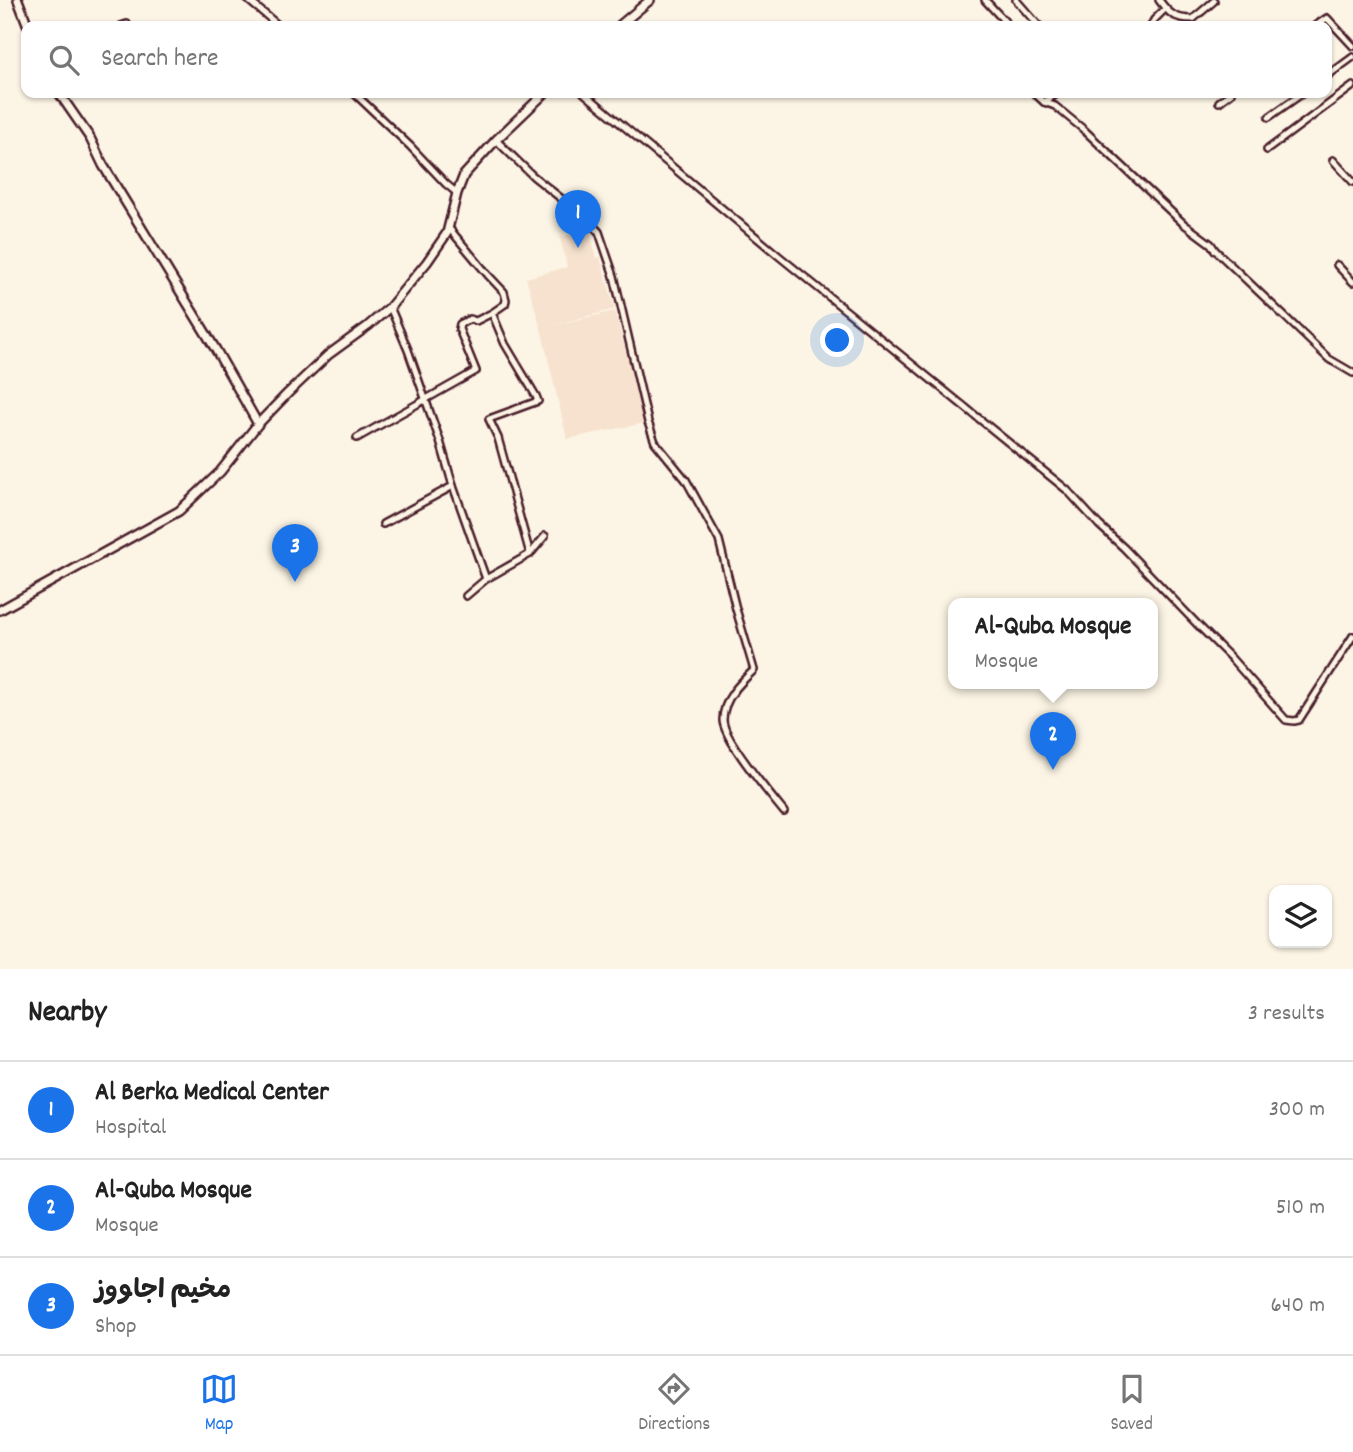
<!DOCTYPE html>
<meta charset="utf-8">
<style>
:root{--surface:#fff;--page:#f2f2f2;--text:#222;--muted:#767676;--line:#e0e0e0;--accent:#1a73e8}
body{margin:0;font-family:Dekko,"Playpen Sans Arabic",sans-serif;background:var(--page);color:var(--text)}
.controls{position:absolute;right:21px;bottom:21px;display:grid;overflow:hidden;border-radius:14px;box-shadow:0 2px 5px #0004}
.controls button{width:63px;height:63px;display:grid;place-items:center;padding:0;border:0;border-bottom:2px solid var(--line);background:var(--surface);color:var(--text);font:35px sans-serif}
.you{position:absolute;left:838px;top:341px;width:24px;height:24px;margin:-18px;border:5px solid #fff;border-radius:50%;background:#1a73e8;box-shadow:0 0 0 10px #1a73e833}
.badge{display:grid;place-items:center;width:46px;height:46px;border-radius:50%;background:var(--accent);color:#fff;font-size:23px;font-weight:700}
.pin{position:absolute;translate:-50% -58px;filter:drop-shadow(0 2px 4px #0008)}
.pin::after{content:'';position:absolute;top:37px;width:24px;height:21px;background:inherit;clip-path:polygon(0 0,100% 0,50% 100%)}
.popup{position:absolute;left:948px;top:598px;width:210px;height:91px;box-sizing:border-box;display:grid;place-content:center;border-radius:14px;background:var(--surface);filter:drop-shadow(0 2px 5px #0005);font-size:23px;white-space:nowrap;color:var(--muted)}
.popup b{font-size:26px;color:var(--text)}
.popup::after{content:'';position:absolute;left:50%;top:100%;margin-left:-14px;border:14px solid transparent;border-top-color:var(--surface)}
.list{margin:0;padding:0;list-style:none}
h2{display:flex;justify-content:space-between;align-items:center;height:91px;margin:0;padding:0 28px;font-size:30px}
h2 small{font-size:23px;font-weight:400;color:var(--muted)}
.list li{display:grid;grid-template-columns:46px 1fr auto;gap:21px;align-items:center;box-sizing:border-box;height:98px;padding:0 28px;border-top:2px solid var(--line)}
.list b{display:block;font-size:26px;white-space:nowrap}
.list p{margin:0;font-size:23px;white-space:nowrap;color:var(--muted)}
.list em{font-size:23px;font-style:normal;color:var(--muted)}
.icon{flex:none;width:38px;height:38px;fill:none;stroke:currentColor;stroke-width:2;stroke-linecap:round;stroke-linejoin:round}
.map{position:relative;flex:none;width:1353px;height:969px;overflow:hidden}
.search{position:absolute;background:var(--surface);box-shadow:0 2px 5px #0004;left:21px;right:21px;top:21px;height:77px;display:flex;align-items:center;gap:18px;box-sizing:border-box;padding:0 24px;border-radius:14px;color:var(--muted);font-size:26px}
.sheet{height:385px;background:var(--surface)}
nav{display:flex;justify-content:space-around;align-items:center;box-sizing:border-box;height:98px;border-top:2px solid var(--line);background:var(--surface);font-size:19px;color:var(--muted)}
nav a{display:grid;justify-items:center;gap:4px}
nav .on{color:var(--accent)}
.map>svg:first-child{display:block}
</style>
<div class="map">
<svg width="1353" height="969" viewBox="0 0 1353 969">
<rect width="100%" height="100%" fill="#fcf5e5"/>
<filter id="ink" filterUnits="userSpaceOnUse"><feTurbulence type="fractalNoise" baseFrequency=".0143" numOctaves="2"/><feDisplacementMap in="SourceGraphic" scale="14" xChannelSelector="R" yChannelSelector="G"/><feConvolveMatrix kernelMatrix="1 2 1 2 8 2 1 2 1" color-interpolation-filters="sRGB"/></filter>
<g filter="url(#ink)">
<path fill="#f7e2cf" d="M590 230 596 258 600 257 615 309 550 326 615 311 645 423 567 439 541 329 526 278 567 267 560 237Z"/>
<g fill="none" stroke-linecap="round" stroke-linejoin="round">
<defs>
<g id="minor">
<path d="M248 0 279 26"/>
<path d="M985 0 1009 26"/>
<path d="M1016 0 1039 26"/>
<path d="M1159 0C1169 14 1175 19 1193 19L1214 1"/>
<path d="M121 26 127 24"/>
<path d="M1151 26 1154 20 1165 9"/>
<path d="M1315 26 1327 18 1353 46"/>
<path d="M1327 76 1353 57"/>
<path d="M354 93 410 146 446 184 457 193"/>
<path d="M584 93 780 257 1067 490 1099 525 1124 548 1197 624 1231 658 1286 720 1294 721 1299 720 1353 636"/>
<path d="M1034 93 1044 102 1055 106 1083 129 1184 224 1211 244 1215 250 1329 359 1353 373"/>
<path d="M1044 102 1058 93"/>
<path d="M1219 102 1231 93"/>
<path d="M1269 117 1303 93"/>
<path d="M496 140 533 176 587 219 599 232 614 276 648 422 655 442 686 480 719 540 736 609 754 670C740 683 723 699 723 720 723 739 771 796 784 812"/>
<path d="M1267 150 1353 86"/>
<path d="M1333 160 1353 182"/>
<path d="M1337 265 1353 282"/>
<path d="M390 307 408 350 440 441 453 486 486 579"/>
<path d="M492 313 505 344 536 396 538 401 489 419 498 438 530 554"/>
<path d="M357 438 476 371 459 329 460 324 470 319 476 321 492 313 505 304 506 300 504 292 488 275 448 227"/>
<path d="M383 524 453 486"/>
<path d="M466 596 486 579 530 554 545 536"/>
</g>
<g id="tertiary">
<path d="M18 0 28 26"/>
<path d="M619 26 650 0"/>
<path d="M59 93 90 138 103 165 216 350 258 424"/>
<path d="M0 610 179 511 220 472 258 424 288 393 328 355 368 326 390 307 427 262 447 233 457 193 464 175 496 140 545 93"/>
</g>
</defs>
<use href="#minor" stroke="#4a1f2b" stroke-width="10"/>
<use href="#tertiary" stroke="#4a1f2b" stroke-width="12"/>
<use href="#minor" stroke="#fcf5e5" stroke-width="5"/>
<use href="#tertiary" stroke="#fcf5e5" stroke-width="7"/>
</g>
</g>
</svg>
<div class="controls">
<button><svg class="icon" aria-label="layers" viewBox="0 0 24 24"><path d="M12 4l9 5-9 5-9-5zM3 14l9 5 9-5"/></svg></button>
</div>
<div class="you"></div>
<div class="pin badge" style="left:578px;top:248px">1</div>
<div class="pin badge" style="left:1053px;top:770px">2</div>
<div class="popup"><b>Al-Quba Mosque</b>Mosque</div>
<div class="pin badge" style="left:295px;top:582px">3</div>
<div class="search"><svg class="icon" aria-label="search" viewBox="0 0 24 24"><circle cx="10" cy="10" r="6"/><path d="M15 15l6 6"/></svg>Search here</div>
</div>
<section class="sheet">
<h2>Nearby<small>3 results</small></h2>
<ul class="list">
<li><span class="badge">1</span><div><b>Al Berka Medical Center</b><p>Hospital</p></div><em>300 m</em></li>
<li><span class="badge">2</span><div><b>Al-Quba Mosque</b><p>Mosque</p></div><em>510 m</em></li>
<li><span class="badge">3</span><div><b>مخيم اجاووز</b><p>Shop</p></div><em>640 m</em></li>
</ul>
</section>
<nav>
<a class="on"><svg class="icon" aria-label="map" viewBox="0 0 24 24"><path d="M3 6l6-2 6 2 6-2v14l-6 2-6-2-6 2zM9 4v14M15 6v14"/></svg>Map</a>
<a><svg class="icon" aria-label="directions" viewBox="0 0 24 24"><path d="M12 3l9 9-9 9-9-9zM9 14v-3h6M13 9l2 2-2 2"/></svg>Directions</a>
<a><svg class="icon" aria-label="saved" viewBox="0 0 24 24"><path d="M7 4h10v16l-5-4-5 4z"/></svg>Saved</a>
</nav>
